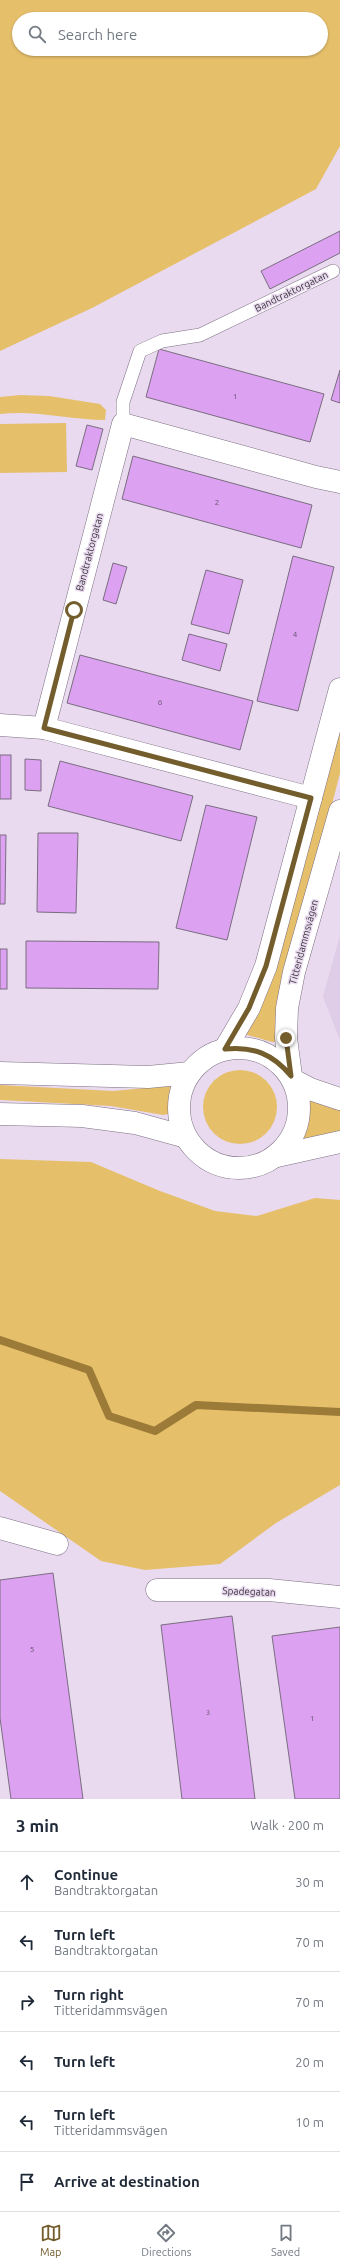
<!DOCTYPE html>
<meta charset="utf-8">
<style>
:root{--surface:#fff;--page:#f6f6f7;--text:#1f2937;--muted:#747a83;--line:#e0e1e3;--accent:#735d2c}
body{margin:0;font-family:Ubuntu,sans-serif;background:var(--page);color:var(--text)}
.stop{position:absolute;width:12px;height:12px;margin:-9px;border:3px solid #735d2c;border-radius:50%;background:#fff}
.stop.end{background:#735d2c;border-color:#fff;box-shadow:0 1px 4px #0008}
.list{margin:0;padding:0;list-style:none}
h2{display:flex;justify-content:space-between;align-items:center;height:52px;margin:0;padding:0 16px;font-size:17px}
h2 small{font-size:13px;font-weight:400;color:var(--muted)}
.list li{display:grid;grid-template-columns:26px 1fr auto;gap:12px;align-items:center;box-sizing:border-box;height:60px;padding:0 16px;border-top:1px solid var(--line)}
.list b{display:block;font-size:15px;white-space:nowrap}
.list p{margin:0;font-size:13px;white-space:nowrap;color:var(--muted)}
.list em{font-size:13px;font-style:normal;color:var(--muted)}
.icon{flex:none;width:22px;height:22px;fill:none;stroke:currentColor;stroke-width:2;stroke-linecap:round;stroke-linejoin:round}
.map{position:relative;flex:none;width:340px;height:1799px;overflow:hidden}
.search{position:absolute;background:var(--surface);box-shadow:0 1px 3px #0004;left:12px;right:12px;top:12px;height:44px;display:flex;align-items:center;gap:10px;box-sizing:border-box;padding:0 14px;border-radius:22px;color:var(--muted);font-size:15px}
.sheet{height:412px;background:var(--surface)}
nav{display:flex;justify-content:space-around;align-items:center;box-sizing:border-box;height:56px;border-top:1px solid var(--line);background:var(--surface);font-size:11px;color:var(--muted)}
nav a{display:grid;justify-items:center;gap:2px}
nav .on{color:var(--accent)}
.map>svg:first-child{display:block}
</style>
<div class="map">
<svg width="340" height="1799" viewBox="0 0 340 1799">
<rect width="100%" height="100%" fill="#e9daef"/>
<path fill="#dfcce7" d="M340 935V1040L323 997Z"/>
<g fill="#e6bf6b" fill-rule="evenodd">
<path d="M0 0H340V146L316 189 92 308 0 351ZM19 19H321V49H19Z"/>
<path d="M20 395 49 396 100 404 106 410 105 420C70 420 36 410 0 414V397Z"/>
<path d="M66 423 67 472 0 473V424Z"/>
<path d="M340 719V773L309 895 276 1040 275 1042H272L244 1034Z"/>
<circle cx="240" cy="1107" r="37"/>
<path d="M0 1085 113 1091 168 1086 171 1087 168 1114 163 1115 111 1106 0 1100Z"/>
<path d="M309 1100 340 1106V1135L303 1139 309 1114Z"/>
<path d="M0 1159 91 1162 160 1191 215 1211 257 1216 315 1198 340 1200V1485L276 1523 220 1564 145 1570 101 1561 0 1491Z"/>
</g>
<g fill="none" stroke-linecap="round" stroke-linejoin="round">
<path stroke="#9b7b37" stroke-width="8" d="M0 1340 89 1370 109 1416 155 1431 196 1405 340 1412"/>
</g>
<g fill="#dca2f1" stroke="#7a6d80">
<path d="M340 231V253L270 289 261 271Z"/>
<path d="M159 349 324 394 310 442 146 397Z"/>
<path d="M340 370V403L331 400Z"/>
<path d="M87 425 103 429 92 470 76 466Z"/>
<path d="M133 456 312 505 301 548 122 499Z"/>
<path d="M293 556 334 567 298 711 257 701Z"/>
<path d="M113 563 127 567 116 604 103 600Z"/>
<path d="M206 570 243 580 229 634 191 624Z"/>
<path d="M189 634 227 644 220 671 182 660Z"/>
<path d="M80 655 253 701 240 750 67 703Z"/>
<rect x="0" y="755" width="11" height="44"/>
<path d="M25 759 41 760V791L25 790Z"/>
<path d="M60 761 193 796 181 841 48 806Z"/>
<path d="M206 805 257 817 227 940 176 928Z"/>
<path d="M38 833H78L76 913 37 912Z"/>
<path d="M0 835H6L5 904H0Z"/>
<path d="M26 941 159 942 158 989 26 988Z"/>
<rect x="0" y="949" width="7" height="40"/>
<path d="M53 1573 83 1799H11L0 1718V1580Z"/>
<path d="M232 1616 255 1799H182L161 1625Z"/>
<path d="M340 1627V1799H295L272 1636Z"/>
</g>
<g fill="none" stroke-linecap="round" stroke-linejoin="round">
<defs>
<path id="lane" d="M123 424V402L140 351 162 341 200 335 333 271"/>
<g id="street">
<path d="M0 725 44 728 311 798"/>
<path d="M44 728 123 424 316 477 340 482"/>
<path d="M293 1080 310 1089 340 1099"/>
<path d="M277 1156 340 1142"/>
<path d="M0 1528 57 1544"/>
<path d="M157 1590H269L340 1597"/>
</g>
<g id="secondary">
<circle cx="239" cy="1108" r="60"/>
<path d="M225 1049 249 1008 266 966 340 689"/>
<path d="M0 1073 148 1077 190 1073"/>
<path d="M291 1076 286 1038 287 1008 294 972 340 811"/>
<path d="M0 1114 82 1116 135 1123 186 1137"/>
</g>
</defs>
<use href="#lane" stroke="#7d7083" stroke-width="14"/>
<use href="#street" stroke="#7d7083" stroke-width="23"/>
<use href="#secondary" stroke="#7d7083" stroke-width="23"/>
<use href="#lane" stroke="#fff" stroke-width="13"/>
<use href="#street" stroke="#fff" stroke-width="22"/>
<use href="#secondary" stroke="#fff" stroke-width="22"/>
</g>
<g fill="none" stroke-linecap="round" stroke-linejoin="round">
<path stroke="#735d2c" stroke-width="5" d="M74 610 44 728 311 798 266 966 249 1008 225 1049C253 1046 273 1054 291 1076L286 1038"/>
</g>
<g text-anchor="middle" stroke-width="3" stroke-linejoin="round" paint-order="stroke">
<g font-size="8" fill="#63506a">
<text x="235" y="399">1</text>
<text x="217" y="505">2</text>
<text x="295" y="637">4</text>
<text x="160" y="705">6</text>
<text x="32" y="1652">5</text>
<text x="208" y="1715">3</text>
<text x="312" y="1721">1</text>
</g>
<g font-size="10" fill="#3b353d" stroke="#e9daef">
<text transform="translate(291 291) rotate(-26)" y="4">Bandtraktorgatan</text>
<text transform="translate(89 552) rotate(-75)" y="4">Bandtraktorgatan</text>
<text transform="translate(303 942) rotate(-75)" y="4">Titteridammsvägen</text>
<text transform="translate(249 1591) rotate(2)" y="4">Spadegatan</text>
</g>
</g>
</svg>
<div class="stop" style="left:74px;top:610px"></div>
<div class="stop end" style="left:286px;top:1038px"></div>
<div class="search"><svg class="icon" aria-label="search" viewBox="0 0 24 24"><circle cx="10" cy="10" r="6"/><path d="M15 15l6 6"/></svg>Search here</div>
</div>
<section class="sheet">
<h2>3 min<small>Walk · 200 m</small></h2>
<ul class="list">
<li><svg class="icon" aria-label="ahead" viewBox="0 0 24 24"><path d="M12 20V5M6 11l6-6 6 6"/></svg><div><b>Continue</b><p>Bandtraktorgatan</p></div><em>30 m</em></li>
<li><svg class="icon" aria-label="left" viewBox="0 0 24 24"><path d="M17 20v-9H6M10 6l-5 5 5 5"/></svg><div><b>Turn left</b><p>Bandtraktorgatan</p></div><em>70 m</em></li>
<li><svg class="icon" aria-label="right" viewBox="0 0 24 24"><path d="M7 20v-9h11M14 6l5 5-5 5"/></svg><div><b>Turn right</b><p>Titteridammsvägen</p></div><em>70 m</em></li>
<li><svg class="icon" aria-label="left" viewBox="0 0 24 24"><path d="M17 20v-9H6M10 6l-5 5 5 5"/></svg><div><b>Turn left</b></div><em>20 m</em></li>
<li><svg class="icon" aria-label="left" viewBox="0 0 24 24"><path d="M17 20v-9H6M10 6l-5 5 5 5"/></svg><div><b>Turn left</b><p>Titteridammsvägen</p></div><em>10 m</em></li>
<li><svg class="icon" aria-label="arrive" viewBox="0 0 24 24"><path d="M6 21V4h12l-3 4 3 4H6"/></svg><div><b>Arrive at destination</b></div></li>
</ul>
</section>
<nav>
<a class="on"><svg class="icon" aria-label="map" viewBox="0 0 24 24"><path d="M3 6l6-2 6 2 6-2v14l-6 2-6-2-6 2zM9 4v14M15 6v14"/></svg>Map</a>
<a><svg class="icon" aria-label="directions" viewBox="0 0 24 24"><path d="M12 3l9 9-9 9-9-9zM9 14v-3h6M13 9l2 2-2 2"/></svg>Directions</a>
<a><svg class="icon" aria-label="saved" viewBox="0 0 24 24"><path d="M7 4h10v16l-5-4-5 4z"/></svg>Saved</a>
</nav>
